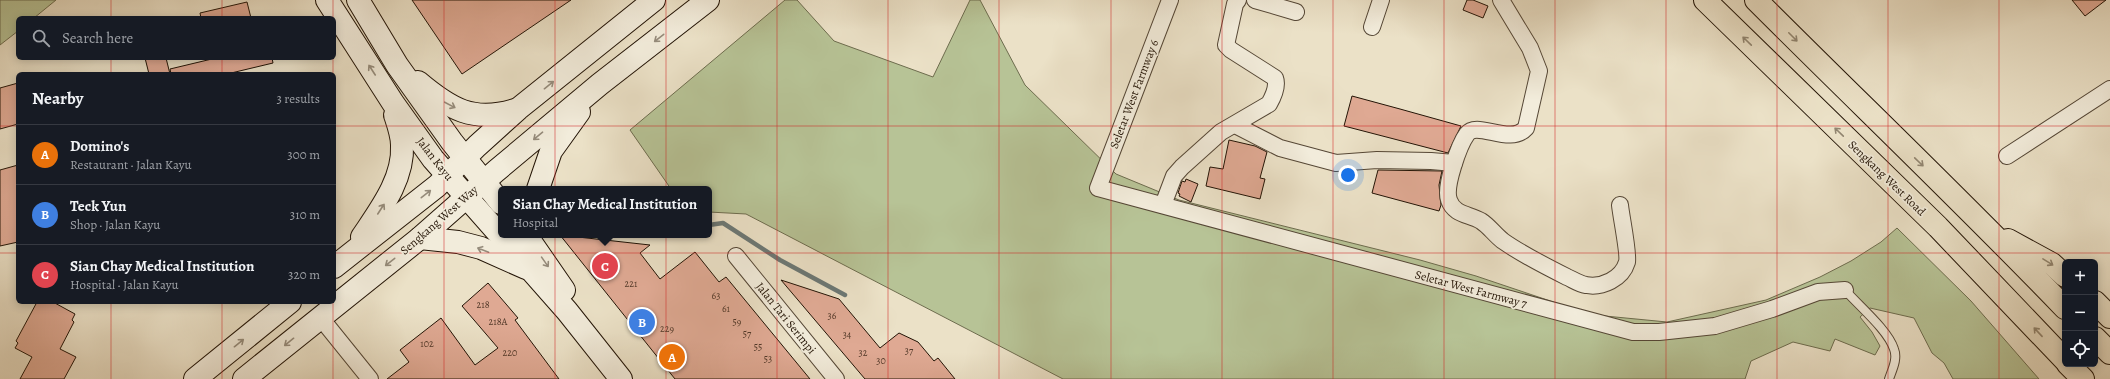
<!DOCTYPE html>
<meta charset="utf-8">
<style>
:root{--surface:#171b24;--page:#20242c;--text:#f1f3f6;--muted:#9ea1a6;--line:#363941;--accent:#ea580c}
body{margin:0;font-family:Alegreya,serif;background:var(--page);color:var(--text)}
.controls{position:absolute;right:12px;bottom:12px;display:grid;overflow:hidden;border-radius:6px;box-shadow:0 2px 10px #0003}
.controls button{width:36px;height:36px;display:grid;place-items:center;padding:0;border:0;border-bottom:1px solid var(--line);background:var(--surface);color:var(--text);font:20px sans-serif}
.you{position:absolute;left:1348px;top:175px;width:14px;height:14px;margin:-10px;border:3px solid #fff;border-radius:50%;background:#1a73e8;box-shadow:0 0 0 6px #1a73e833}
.badge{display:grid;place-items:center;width:26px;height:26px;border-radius:50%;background:var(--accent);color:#fff;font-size:13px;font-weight:700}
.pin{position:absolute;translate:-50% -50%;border:2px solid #fff;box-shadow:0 1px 4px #0006}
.popup{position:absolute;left:498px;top:186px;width:214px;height:52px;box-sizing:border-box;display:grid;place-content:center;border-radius:6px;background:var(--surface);filter:drop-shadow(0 1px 3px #0005);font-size:13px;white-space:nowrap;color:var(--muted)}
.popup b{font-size:15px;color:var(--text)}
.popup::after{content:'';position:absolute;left:50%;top:100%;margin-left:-8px;border:8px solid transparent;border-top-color:var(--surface)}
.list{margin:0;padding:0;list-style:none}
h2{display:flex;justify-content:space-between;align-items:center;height:52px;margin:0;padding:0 16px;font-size:17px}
h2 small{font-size:13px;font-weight:400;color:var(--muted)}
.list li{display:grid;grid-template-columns:26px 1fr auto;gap:12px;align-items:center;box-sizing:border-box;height:60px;padding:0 16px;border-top:1px solid var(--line)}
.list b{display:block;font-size:15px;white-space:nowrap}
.list p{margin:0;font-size:13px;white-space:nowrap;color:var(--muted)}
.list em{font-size:13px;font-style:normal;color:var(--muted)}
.icon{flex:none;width:22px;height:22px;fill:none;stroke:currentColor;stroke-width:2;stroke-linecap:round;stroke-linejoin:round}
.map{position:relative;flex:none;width:2110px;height:379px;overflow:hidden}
.search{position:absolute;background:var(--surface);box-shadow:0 2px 10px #0003;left:16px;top:16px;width:320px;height:44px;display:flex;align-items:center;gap:10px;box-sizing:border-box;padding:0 14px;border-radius:6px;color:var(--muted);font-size:15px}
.panel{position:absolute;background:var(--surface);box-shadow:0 2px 10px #0003;left:16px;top:72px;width:320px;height:232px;border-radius:6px}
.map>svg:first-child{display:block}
</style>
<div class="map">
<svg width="2110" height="379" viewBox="0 0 2110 379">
<rect width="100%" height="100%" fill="#ebe1c7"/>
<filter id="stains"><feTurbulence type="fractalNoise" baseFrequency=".005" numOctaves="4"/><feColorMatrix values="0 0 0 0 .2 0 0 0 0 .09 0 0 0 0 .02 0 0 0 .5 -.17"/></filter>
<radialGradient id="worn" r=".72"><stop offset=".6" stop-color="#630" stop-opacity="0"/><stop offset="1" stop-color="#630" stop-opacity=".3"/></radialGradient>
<g fill="#b7c396" stroke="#6d6c4e">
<path d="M0 0H56L34 18H18V31L0 45Z"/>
<path d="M785 0H797L834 41 933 77 970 0H980L1025 85 1116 174 1179 200 1420 260 1476 276 1580 311 1605 316 1667 322 1766 300 1820 277 1851 261 1881 242 1897 228 1971 301 2039 379H1953L1944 363 1932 353 1914 318 1870 308 1860 317 1872 332 1880 346 1875 355 1835 339 1830 351 1793 342 1751 361 1745 379H1063L746 214 709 212V189H671L630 130Z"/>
</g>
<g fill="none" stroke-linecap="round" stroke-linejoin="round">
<g stroke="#6c7875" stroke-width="4.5">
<path d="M709 225 723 223 780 260 845 295"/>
<path d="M664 235H672"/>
</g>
</g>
<g fill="#dfa993" stroke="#231406">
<path d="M412 0H571L462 74Z"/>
<path d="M1467 0H1473L1488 6 1483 18 1463 10Z"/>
<path d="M2072 0H2106L2085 16Z"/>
<path d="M247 2 251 18H201L200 13Z"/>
<path d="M145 58H166L170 74H149Z"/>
<path d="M216 58H272L273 63 227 74H171L170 69Z"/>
<path d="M18 83V124L0 129V88Z"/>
<path d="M1352 96 1400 109 1461 126 1448 153 1344 126Z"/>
<path d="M1229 140 1255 146 1267 152 1260 178 1265 179 1260 199 1206 186 1210 167 1223 169Z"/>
<path d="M18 165V242L0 246V170Z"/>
<path d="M1378 170 1442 171 1439 185 1441 205 1439 211 1372 193Z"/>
<path d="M1186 179 1198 184 1191 202 1179 196 1180 194 1178 193 1182 181 1185 182Z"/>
<path d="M560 235 650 245 640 253 660 279 695 252 719 282 726 277 810 379H675Z"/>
<path d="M781 280 839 299 880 348 899 333 918 342 934 361 938 358 955 379H865Z"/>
<path d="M488 283 518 318 515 320 559 379H387L409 362 400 350 441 318 475 365 498 348 462 306Z"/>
<path d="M37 302H53L75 314 72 320 74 322 60 349 76 357 64 379H20L32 357 15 348 18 343 16 341Z"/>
</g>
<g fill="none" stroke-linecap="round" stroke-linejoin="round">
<defs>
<path id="service" d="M1845 290C1859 306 1888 330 1894 349 1898 359 1892 370 1889 379"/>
<g id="minor">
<path d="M1170 0 1098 188 1633 332H1659L1715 326 1772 309 1818 292 1845 290"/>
<path d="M1255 0 1296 12"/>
<path d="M1501 0 1530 48 1539 71 1526 128C1510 146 1477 120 1467 134 1459 145 1444 187 1449 200 1454 215 1469 214 1481 221 1489 226 1495 235 1503 241 1523 255 1545 266 1567 277 1572 279 1579 284 1586 285 1602 288 1622 279 1627 262 1629 254 1621 216 1620 205"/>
<path d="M1372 27 1381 0"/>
<path d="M1235 125 1280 148 1336 163 1377 160 1431 161 1454 163"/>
<path d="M2007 156 2110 89"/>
<path d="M1163 205 1174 176 1182 167 1221 132 1269 104C1273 97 1278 86 1275 78L1231 50 1226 45 1235 4 1238 0"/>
<path d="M736 256 836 379"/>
<path d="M320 317 370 379"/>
</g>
<g id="secondary">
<path d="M327 0 393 103 433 159 567 311 621 379"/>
<path d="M358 0 397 65 452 142 501 203"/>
<path d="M418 82C450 109 473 123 515 110"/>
<path d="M538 189 551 151 579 112"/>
<path d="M526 235 564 290"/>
<path d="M362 237C380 210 404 179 402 145 402 135 398 124 395 115"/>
<path d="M420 238 458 242 481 248 526 268"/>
<path d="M334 267 437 186 477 146 518 109 654 0"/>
<path d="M195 379 290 302"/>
<path d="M244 379 420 238 496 171 600 84 708 0"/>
</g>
<g id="primary">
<path d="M1705 0 1938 227 2065 360"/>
<path d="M1756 0C1859 103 1964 203 2065 308"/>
<path d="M2008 240 2052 264 2065 276"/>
<path d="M2095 302 2110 317"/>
<path d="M2095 338 2110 353"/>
<path d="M2068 364 2083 379"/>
</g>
</defs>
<use href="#service" stroke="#554736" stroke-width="10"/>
<use href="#minor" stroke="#554736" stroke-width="18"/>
<use href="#secondary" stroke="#231406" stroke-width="24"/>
<use href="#primary" stroke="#231406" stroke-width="24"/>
<use href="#service" stroke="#f2ecdb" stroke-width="8"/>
<use href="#minor" stroke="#f2ecdb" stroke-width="16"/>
<use href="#secondary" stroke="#f2ecdb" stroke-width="22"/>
<use href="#primary" stroke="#ebe1c7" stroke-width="22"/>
</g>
<defs><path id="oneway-shaft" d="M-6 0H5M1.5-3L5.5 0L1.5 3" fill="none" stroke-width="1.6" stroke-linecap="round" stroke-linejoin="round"/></defs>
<g stroke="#918570">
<use href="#oneway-shaft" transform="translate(1793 37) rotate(45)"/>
<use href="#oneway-shaft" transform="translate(1747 41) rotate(-136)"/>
<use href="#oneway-shaft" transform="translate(1839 132) rotate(-136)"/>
<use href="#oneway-shaft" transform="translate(1919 162) rotate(44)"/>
<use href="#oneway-shaft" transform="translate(2048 262) rotate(32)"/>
<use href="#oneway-shaft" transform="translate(2038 332) rotate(-133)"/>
</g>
<g stroke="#958b7b">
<use href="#oneway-shaft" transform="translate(659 38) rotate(142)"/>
<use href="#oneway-shaft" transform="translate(372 70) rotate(-123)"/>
<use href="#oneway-shaft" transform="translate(549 85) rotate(-39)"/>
<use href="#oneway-shaft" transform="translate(450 105) rotate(28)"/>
<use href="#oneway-shaft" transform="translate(538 136) rotate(140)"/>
<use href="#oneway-shaft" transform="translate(426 194) rotate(-38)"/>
<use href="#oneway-shaft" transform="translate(381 209) rotate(-57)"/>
<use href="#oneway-shaft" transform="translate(483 250) rotate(-159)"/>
<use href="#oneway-shaft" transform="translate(390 262) rotate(142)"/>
<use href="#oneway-shaft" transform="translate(545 262) rotate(55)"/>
<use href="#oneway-shaft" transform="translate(289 342) rotate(141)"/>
<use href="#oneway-shaft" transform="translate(239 343) rotate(-39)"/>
</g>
<path fill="none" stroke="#d62828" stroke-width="1" stroke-opacity="0.55" d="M111 0V18M222 0V18M333 0V18M444 0V379M555 0V379M666 0V379M777 0V379M888 0V379M999 0V379M1111 0V379M1222 0V379M1333 0V379M1444 0V379M1555 0V379M1666 0V379M1777 0V379M1888 0V379M1999 0V379M111 58V74M222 58V74M333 58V74M0 126H18M334 126H2110M0 253H18M334 253H2110M111 302V379M222 302V379M333 302V379"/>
<g text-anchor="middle" stroke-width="3.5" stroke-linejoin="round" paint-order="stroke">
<g font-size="10" fill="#523929">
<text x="631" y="287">221</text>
<text x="716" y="299">63</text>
<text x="483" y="308">218</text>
<text x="726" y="312">61</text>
<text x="832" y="319">36</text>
<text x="498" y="325">218A</text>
<text x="737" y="325">59</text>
<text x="667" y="332">229</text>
<text x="747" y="337">57</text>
<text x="847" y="338">34</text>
<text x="427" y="347">102</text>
<text x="758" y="350">55</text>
<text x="909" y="354">37</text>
<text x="510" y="356">220</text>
<text x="863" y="356">32</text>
<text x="768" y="362">53</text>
<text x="881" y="364">30</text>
</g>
<g font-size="12" fill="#231406" stroke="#f2ecdb">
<text transform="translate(1134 94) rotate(-69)" y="4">Seletar West Farmway 6</text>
<text transform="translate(435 159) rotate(52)" y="4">Jalan Kayu</text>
<text transform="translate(1887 178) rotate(44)" y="4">Sengkang West Road</text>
<text transform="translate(439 220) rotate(-41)" y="4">Sengkang West Way</text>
<text transform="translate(1471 289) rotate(15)" y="4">Seletar West Farmway 7</text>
<text transform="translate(786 318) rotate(51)" y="4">Jalan Tari Serimpi</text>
</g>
</g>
<rect width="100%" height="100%" filter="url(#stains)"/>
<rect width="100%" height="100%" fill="url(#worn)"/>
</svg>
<div class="controls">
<button>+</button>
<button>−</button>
<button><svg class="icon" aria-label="locate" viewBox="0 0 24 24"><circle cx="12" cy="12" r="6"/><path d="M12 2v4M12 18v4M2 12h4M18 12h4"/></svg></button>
</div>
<div class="you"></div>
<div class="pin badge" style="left:672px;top:357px;background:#e8710a">A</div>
<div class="pin badge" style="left:642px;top:322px;background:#3f7fe0">B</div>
<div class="pin badge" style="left:605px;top:266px;background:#e0444e">C</div>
<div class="popup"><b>Sian Chay Medical Institution</b>Hospital</div>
<div class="search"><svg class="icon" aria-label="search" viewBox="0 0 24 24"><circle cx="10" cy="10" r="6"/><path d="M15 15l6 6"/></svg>Search here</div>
<section class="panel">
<h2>Nearby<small>3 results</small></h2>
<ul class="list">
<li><span class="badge" style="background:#e8710a">A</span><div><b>Domino's</b><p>Restaurant · Jalan Kayu</p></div><em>300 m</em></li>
<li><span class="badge" style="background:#3f7fe0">B</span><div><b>Teck Yun</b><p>Shop · Jalan Kayu</p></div><em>310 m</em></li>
<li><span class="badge" style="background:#e0444e">C</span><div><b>Sian Chay Medical Institution</b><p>Hospital · Jalan Kayu</p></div><em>320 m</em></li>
</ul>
</section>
</div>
